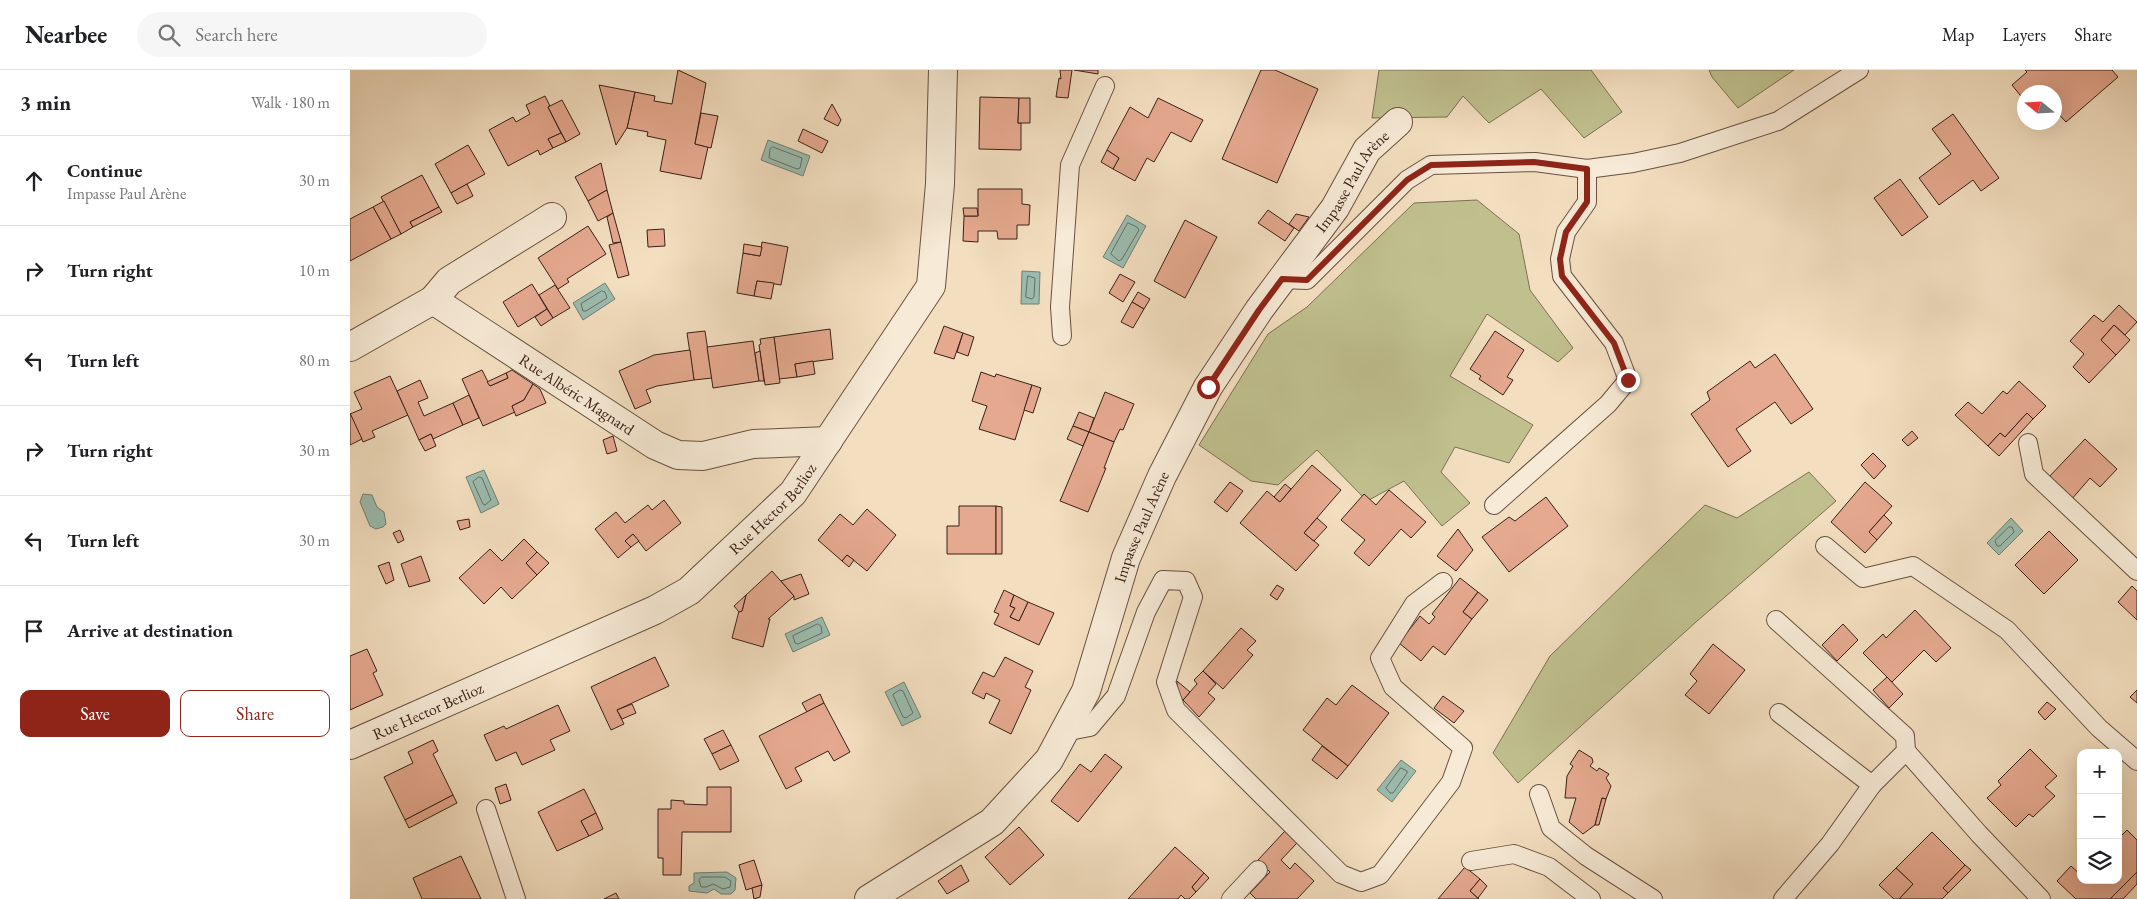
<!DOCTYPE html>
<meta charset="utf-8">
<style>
:root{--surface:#fff;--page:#f6f6f6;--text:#202124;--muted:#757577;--line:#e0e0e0;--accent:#8f2418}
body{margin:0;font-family:"EB Garamond",serif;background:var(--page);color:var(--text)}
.controls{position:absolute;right:15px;bottom:15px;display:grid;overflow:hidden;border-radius:10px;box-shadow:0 5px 20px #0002}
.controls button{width:45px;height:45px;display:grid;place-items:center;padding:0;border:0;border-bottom:1px solid var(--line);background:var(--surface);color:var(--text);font:25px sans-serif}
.compass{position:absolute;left:1667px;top:15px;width:45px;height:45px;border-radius:50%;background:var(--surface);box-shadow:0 5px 20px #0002;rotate:288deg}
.stop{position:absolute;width:15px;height:15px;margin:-11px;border:4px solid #8f2418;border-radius:50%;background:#fff}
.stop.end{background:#8f2418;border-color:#fff;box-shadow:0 1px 5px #0008}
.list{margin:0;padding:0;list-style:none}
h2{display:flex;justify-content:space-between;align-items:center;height:65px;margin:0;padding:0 20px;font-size:21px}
h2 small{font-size:16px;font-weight:400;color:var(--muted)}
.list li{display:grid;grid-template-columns:32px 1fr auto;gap:15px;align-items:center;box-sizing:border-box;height:90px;padding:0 20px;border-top:1px solid var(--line)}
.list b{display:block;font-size:19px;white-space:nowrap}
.list p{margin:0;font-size:16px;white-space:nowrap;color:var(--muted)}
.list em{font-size:16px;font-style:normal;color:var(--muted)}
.actions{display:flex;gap:10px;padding:15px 20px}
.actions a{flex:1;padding:11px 0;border:1px solid var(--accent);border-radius:10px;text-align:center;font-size:18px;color:var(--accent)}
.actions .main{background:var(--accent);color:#fff}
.icon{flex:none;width:28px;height:28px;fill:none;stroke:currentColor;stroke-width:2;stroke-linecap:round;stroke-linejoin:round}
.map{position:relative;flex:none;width:1787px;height:829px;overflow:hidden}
header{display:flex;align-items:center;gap:30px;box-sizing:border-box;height:70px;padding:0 25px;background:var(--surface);border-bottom:1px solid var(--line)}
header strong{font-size:24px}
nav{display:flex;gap:28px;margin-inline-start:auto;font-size:18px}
.search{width:350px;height:45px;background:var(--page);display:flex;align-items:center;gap:12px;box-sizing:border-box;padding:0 18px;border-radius:28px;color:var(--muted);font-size:19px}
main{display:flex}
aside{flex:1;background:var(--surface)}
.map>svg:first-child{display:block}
</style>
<header>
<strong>Nearbee</strong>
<div class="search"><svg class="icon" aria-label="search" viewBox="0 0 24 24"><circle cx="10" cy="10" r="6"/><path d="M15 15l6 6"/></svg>Search here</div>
<nav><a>Map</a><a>Layers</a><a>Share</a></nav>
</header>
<main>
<aside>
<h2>3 min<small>Walk · 180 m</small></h2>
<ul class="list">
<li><svg class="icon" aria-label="ahead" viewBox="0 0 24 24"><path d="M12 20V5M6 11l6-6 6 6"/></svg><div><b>Continue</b><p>Impasse Paul Arène</p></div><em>30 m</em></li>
<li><svg class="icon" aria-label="right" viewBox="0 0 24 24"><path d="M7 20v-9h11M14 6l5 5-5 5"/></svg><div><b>Turn right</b></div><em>10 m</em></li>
<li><svg class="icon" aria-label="left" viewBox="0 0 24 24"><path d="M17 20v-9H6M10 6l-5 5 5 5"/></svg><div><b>Turn left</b></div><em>80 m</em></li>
<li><svg class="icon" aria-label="right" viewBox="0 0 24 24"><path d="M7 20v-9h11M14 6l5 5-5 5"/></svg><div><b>Turn right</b></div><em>30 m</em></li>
<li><svg class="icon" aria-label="left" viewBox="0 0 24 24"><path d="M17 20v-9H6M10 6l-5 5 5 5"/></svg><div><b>Turn left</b></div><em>30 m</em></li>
<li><svg class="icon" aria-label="arrive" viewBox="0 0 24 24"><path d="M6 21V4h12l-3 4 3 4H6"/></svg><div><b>Arrive at destination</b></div></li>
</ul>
<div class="actions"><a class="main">Save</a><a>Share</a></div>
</aside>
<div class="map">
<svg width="1787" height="829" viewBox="0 0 1787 829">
<rect width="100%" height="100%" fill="#f3dfc0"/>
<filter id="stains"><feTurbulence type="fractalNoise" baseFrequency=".004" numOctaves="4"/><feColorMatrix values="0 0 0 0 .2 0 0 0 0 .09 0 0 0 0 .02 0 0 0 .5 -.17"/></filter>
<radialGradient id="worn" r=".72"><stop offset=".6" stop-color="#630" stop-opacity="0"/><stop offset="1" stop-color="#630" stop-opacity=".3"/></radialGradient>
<g fill="#c0c08f" stroke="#7d7052">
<path d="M1029 0H1241L1272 42 1234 68 1191 19 1139 53 1113 26 1097 47 1022 48Z"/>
<path d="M1359 0H1444L1388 38 1362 7Z"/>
<path d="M1127 130 1169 164 1180 220 1223 278 1208 292 1137 244 1100 306 1183 355 1159 393 1105 377 1091 402 1120 433 1092 456 1054 411 1017 431 967 380 928 415 901 411 849 375 918 264 957 237 1064 133Z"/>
<path d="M1459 402 1486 431 1346 552 1168 713 1143 683 1200 586 1355 435 1387 448Z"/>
</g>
<g fill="#9bbdb0" stroke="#747e72">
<path d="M418 70 460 86 453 106 411 90Z"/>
<path d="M777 145 796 156 773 198 753 187Z"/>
<path d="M672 201 690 202 689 234H671Z"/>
<path d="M255 213 265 229 233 250 223 233Z"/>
<path d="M134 400 149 434 131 443 116 407Z"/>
<path d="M13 424 22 425 27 437 34 442 36 454 33 457 26 459 20 456 10 432Z"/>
<path d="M1661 448 1673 461 1649 485 1637 473Z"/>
<path d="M472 547 480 565 443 582 435 564Z"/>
<path d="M554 612 571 647 552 656 535 622Z"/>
<path d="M1051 690 1066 701 1042 732 1027 720Z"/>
<path d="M377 802 386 808 385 820 381 824H371L364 819 357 823 339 821V816L344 813V803Z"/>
</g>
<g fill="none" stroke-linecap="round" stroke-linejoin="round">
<g stroke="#6a6e63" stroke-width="1">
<path d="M423 77 452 88 450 98 447 99 419 88 420 79Z"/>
<path d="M778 153 787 157 789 160 772 189 769 191 761 184Z"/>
<path d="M678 206 685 208 684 227 682 229 676 227Z"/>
<path d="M252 221 255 222 257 228 236 241H233L231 234Z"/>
<path d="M129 407 132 408 141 430 135 435 133 434 123 412Z"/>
<path d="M1659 457H1662L1664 462 1650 476H1647L1645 471Z"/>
<path d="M468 554 471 556 472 563 448 574 445 573 443 566Z"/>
<path d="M550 620 553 621 563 643 556 648 553 647 543 625Z"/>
<path d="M1051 698 1057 701V703L1043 723H1040L1036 718Z"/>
<path d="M352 807H375L381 811 380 817 373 819 363 814 356 817H351L349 810Z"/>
</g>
</g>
<g fill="#e5a98f" stroke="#3a2016">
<path d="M328 0 356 13 345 74 358 77 351 109 310 101 316 70 297 66 298 62 277 58 285 22 305 26 304 31 322 34Z"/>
<path d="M710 0H722L718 28 706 27 709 8 711 9Z"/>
<path d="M724 0H748V4Z"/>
<path d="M911 0H925L968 19 927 113 872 89Z"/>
<path d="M1675 0H1762L1768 7 1716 52 1704 39V22H1674V30L1662 15 1677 2Z"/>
<path d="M249 15 285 22 277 58 266 75Z"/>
<path d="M195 26 200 36 198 37 211 63 198 69 203 78 190 85 188 80 158 96 139 60 163 47 166 52 180 44 176 35Z"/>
<path d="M630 27 669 28 668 53H671V80L629 79Z"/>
<path d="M669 28H680V53H668Z"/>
<path d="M808 28 853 50 841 72 821 62 804 92 797 88 785 111 763 99 769 88 757 80 780 37 798 48Z"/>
<path d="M212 30 230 64 216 72 198 37Z"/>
<path d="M482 34 491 50 488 56 474 49Z"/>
<path d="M351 43 368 46 361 78 345 74Z"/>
<path d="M1603 44 1649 108 1631 121 1623 110 1589 135 1569 108 1601 84 1582 59Z"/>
<path d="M453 59 478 71 472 83 448 71Z"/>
<path d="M211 63 216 72 203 78 198 69Z"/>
<path d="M118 75 135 104 101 123 85 94Z"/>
<path d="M757 80 769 88 763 99 751 92Z"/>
<path d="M251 93 257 120 238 131 225 107Z"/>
<path d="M72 105 89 137 60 152 63 157 51 164 31 127Z"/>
<path d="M1550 109 1578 147 1552 166 1524 128Z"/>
<path d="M117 114 123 126 107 134 101 123Z"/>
<path d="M628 119H672V134L680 135 679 155H667V169H648L647 161H628V172L613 171 614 146H628Z"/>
<path d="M257 120 263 143 248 151 238 131Z"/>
<path d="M34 131 51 164 41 169 23 137Z"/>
<path d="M23 137 41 169 0 191V149Z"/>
<path d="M89 137 92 142 63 157 60 152Z"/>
<path d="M613 138H627L628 146H614Z"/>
<path d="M918 140 944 158 935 171 908 153Z"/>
<path d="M263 143 271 172 263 173 257 147Z"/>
<path d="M946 144 959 147 949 161 939 154Z"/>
<path d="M835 150 867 167 835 228 804 211Z"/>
<path d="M238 156 256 184 217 209 219 212 208 219 188 188Z"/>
<path d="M314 159 315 176 298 177 297 160Z"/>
<path d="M271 172 279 205 268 208 259 175Z"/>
<path d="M412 172 438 177 431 215 407 211 404 226 387 223 393 183 410 186Z"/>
<path d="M394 174 412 177 410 186 393 183Z"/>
<path d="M770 204 785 212 773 232 759 223Z"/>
<path d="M407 211 424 213 421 229 404 226Z"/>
<path d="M182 214 197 239 168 257 153 232Z"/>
<path d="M205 215 220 238 203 248 189 225Z"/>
<path d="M788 222 800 229 794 239 782 232Z"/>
<path d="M782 232 794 239 783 258 771 252Z"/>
<path d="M1769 235 1787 252 1775 265 1764 255 1751 270 1766 285 1739 313 1723 297 1734 284 1720 271 1744 245 1753 252Z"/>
<path d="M197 239 203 248 191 256 185 247Z"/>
<path d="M1764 255 1780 270 1766 285 1751 270Z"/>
<path d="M594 256 613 263 604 289 584 283Z"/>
<path d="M480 259 483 289 445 294 447 307 429 309 424 267Z"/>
<path d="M355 261 362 308 344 310 337 263Z"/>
<path d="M1145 261 1174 280 1157 307 1163 310 1153 325 1129 309 1131 306 1120 299Z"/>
<path d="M613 263 624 267 618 286 607 282Z"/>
<path d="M424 267 430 313 415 315 409 275 411 274 410 269Z"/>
<path d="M403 271 409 311 363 318 357 277Z"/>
<path d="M340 280 344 310 307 316 296 320 301 332 285 339 269 301 304 285Z"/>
<path d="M410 281 414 311H409L405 283Z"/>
<path d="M1425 284 1463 339 1441 354 1425 332 1386 359 1401 381 1378 397 1341 344 1360 330 1357 322 1400 291 1405 298Z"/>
<path d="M463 291 465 304 447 307 445 294Z"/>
<path d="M132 300 140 316 158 308 156 303 162 300 183 314 174 330 162 336 165 342 133 356 112 309Z"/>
<path d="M631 302 645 307 646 304 682 315 665 370 629 359 637 336 622 331Z"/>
<path d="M156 303 158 308 140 316 137 312Z"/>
<path d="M40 306 58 345 22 361 25 367 13 372 0 344 12 339 4 322Z"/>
<path d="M70 310 78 328 68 332 74 346 103 333 113 355 83 369 81 364 69 370 47 321Z"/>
<path d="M1669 311 1696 336 1683 349 1677 343 1655 367 1650 363 1638 376 1605 345 1618 332 1632 344 1653 321 1657 324Z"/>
<path d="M183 314 190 319 196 333 166 346 162 336 174 330Z"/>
<path d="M682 315 691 318 683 343 674 340Z"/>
<path d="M755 322 784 334 773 360 770 359 764 372 739 362Z"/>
<path d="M119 325 129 348 113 355 103 333Z"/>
<path d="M729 342 744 348 739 362 723 356Z"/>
<path d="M0 343 12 369 0 375Z"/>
<path d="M1677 343 1683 349 1649 386 1638 376 1650 363 1655 367Z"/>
<path d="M723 356 739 362 733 376 717 369Z"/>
<path d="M1562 361 1568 368 1558 376 1552 370Z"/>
<path d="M739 362 764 372 754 398H756L738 442 710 431Z"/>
<path d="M81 364 86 376 75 381 69 370Z"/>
<path d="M263 366 267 381 257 384 253 370Z"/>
<path d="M1735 369 1767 399 1750 417 1740 408 1721 430 1698 408Z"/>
<path d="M1523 383 1536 396 1524 409 1511 395Z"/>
<path d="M962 395 991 420 954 463 969 475 946 501 890 453 917 421 930 432Z"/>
<path d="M880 412 893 421 877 442 864 432Z"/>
<path d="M1515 412 1542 436 1519 462 1527 470 1515 483 1481 452Z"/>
<path d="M935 414 941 419 930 432 924 427Z"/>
<path d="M1039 420 1076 452 1061 468 1051 459 1019 496 1004 483 1015 470 991 450 1014 424 1026 435Z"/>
<path d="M1196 427 1218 456 1159 502 1132 467 1159 447 1165 451Z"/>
<path d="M314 430 331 453 296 481 283 464 275 471 281 477 268 488 245 459 266 442 275 453 298 435 302 440Z"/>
<path d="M609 436H646V484H597V456H609Z"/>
<path d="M646 436 652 437V484H646Z"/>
<path d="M517 439 546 465 517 501 497 485 492 491 468 470 490 444 503 455Z"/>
<path d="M1534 445 1542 453 1527 470 1519 462Z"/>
<path d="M967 448 977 457 964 471 954 463Z"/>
<path d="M119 449 120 457 110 460 107 451Z"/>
<path d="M1108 459 1123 480 1106 501 1087 486Z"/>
<path d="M50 460 54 470 48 473 43 463Z"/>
<path d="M1699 461 1728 490 1694 524 1665 495Z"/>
<path d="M283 464 289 471 281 477 275 471Z"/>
<path d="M174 469 187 482 176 493 187 505 162 529 151 517 134 534 109 508 140 479 152 491Z"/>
<path d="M187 482 199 493 187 505 176 493Z"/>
<path d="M497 485 504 490 499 497 492 491Z"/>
<path d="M71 486 80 511 59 517 51 494Z"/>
<path d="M39 492 44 510 36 514 28 496Z"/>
<path d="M422 501 444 526 418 549H420L413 577 382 568 389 541H392L396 525Z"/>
<path d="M451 504 459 524 444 530V526L431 511Z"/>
<path d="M1110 508 1128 522 1113 542 1122 549 1095 585 1083 576 1071 591 1049 573 1070 546 1079 554 1085 547 1082 544Z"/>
<path d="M927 515 934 519 927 530 920 525Z"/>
<path d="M1782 516 1787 521V550L1768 532Z"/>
<path d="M654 520 664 525 660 536 665 538 660 547 669 551 678 532 704 543 689 575 644 554 649 544 644 542Z"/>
<path d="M1128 522 1138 530 1122 549 1113 542Z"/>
<path d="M396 525 392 541 389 542 384 536Z"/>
<path d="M664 525 678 532 669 551 660 547 665 538 660 536Z"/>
<path d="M1565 540 1601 578 1586 592 1574 580 1542 612 1513 583 1533 564 1536 568Z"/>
<path d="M1493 554 1508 570 1487 591 1472 575Z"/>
<path d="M891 558 906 571 897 580 903 585 873 619 853 601Z"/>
<path d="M1363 574 1395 600 1359 644 1335 625 1347 611 1340 604Z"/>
<path d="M17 579 27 601 23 603 33 625 0 640V586Z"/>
<path d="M305 587 319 616 267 640 274 654 261 660 241 617Z"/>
<path d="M655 587 683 601 675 617 681 620 661 664 639 653 650 630 636 623 634 629 622 623 633 602 644 607Z"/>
<path d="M853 601 866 614 858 623 865 629 849 647 833 630 847 614 844 610Z"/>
<path d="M1537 607 1553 624 1539 638 1523 620Z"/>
<path d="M827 611 840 622 833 630 827 623Z"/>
<path d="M1002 615 1039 643 998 696 953 660 977 628 986 635Z"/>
<path d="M1787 620V633L1780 627Z"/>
<path d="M470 624 474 633 457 642 452 633Z"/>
<path d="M1093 626 1114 641 1104 653 1084 638Z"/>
<path d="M1697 632 1706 639 1695 650 1688 642Z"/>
<path d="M474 633 500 682 484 691 478 681 445 698 452 711 436 719 409 666Z"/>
<path d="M282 634 286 643 272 649 267 640Z"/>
<path d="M208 635 220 661 200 670 205 680 172 695 166 682 146 691 134 665 154 656 156 659Z"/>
<path d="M373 660 381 675 362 684 354 669Z"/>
<path d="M83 670 88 681 83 684 103 725 55 750 34 707 63 693 58 682Z"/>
<path d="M381 675 389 691 370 700 362 684Z"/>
<path d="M972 676 998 696 987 709 962 690Z"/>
<path d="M1680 679 1707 706 1695 717 1705 726 1683 747 1679 744 1666 757 1637 728 1651 715 1648 711Z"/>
<path d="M1229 680 1242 688 1243 692 1240 696 1247 701 1249 698 1259 704 1256 708 1261 716 1256 729 1252 728 1245 755 1233 764 1219 752 1226 728H1215L1217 706 1223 696 1220 694Z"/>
<path d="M755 684 772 697 728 752 701 731 730 694 741 702Z"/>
<path d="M156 714 161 730 150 734 145 718Z"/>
<path d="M357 717H381V762H332L331 805H313V788H308V739H321V730L334 731V734L357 735Z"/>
<path d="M234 719 246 743 231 751 239 766 207 781 188 742Z"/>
<path d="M103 725 107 733 59 758 55 750Z"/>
<path d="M1252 728 1256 729 1249 755H1245Z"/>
<path d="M246 743 253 759 239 766 231 751Z"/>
<path d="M669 757 694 785 660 815 635 787Z"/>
<path d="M1777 760 1787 770V802L1760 829H1726L1707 811 1721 796 1731 805V810H1768V769Z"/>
<path d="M935 761 947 773 931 790 940 799 945 793 964 811 947 829H906L900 823 920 802 908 790Z"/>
<path d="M1582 762 1615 795 1593 818 1598 823 1592 829H1549L1563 814 1546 798Z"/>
<path d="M825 777 854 803 842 817 846 822 839 829H835L831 825 828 829H778Z"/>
<path d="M111 786 131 829H72L63 808Z"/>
<path d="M404 790 412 815 396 820 389 795Z"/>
<path d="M611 795 619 811 597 824 588 811Z"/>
<path d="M1615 795 1621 800 1598 823 1593 818Z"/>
<path d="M1115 797 1130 809 1120 821 1129 829H1088Z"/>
<path d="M1546 798 1563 814 1549 829H1544L1529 815Z"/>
<path d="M1787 802V814L1773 829H1760Z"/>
<path d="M854 803 859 808 846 822 842 817Z"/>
<path d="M1130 809 1137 816 1128 828 1120 821Z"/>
<path d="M412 815 410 827 404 829 402 818Z"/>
<path d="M266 823 269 829H254Z"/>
</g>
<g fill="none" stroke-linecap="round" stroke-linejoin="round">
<defs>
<g id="lane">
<path d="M932 209 957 210 1057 110 1081 95 1185 92 1237 99 1283 93 1330 83 1428 51 1509 0"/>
<path d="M712 266 710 237 720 95 755 16"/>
<path d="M1678 373 1684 404 1787 501"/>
<path d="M1144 435 1258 334 1278 310 1264 273 1212 206 1210 189 1216 162 1237 132V99"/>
<path d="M1475 476 1513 508 1563 496 1657 560 1749 658 1787 691"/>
<path d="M1426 550 1555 666 1556 681"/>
<path d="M1429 643 1522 715 1556 681 1629 764 1691 829"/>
<path d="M714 662 740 657 766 626 796 542 813 510 836 511 843 527 816 612 826 640 991 804 1011 812 1030 805 1101 712 1113 678 1043 617 1030 588 1064 534 1093 512"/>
<path d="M1189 724 1201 758 1236 786 1303 829"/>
<path d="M136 739 166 829"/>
<path d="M1121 791 1164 784 1199 797 1241 829"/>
<path d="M881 829 908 800"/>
<path d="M1433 829 1480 774 1522 715"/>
</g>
<g id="street">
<path id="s1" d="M83 230 305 375 328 385 353 386 403 374 478 371"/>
<path d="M0 277 83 230 99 211 202 147"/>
<path id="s2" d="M0 675 305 540 339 521 443 423 581 216 590 114 593 0"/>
<path id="s3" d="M519 829 642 752 699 690 736 621 776 488 812 406 858 317 909 240 985 138 1017 80 1048 52"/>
</g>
</defs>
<use href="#lane" stroke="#685040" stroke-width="20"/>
<use href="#street" stroke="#685040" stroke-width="30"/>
<use href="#lane" stroke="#f7ead6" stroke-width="18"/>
<use href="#street" stroke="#f7ead6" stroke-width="28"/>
</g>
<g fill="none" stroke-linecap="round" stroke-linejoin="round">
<path stroke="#8f2418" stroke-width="6" d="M858 317 909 240 932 209 957 210 1057 110 1081 95 1184 92 1237 99V132L1216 162 1210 189 1212 206 1264 273 1278 310"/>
</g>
<g text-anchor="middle" stroke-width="4" stroke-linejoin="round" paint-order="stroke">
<g font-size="16" fill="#3a2016" stroke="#f7ead6">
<text dy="6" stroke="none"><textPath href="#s3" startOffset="888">Impasse Paul Arène</textPath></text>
<text dy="6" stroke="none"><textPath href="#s1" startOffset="172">Rue Albéric Magnard</textPath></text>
<text dy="6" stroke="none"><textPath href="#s2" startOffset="490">Rue Hector Berlioz</textPath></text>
<text dy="6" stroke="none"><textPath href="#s3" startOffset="481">Impasse Paul Arène</textPath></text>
<text dy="6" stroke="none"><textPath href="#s2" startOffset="85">Rue Hector Berlioz</textPath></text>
</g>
</g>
<rect width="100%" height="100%" filter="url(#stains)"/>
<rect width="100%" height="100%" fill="url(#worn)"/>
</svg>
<div class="controls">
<button>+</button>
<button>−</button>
<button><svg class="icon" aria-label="layers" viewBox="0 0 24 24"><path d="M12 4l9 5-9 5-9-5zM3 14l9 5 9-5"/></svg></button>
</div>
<svg class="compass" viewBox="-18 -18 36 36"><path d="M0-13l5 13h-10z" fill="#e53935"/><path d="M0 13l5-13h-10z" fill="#757577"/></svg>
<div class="stop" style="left:858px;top:317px"></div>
<div class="stop end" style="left:1278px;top:310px"></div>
</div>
</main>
